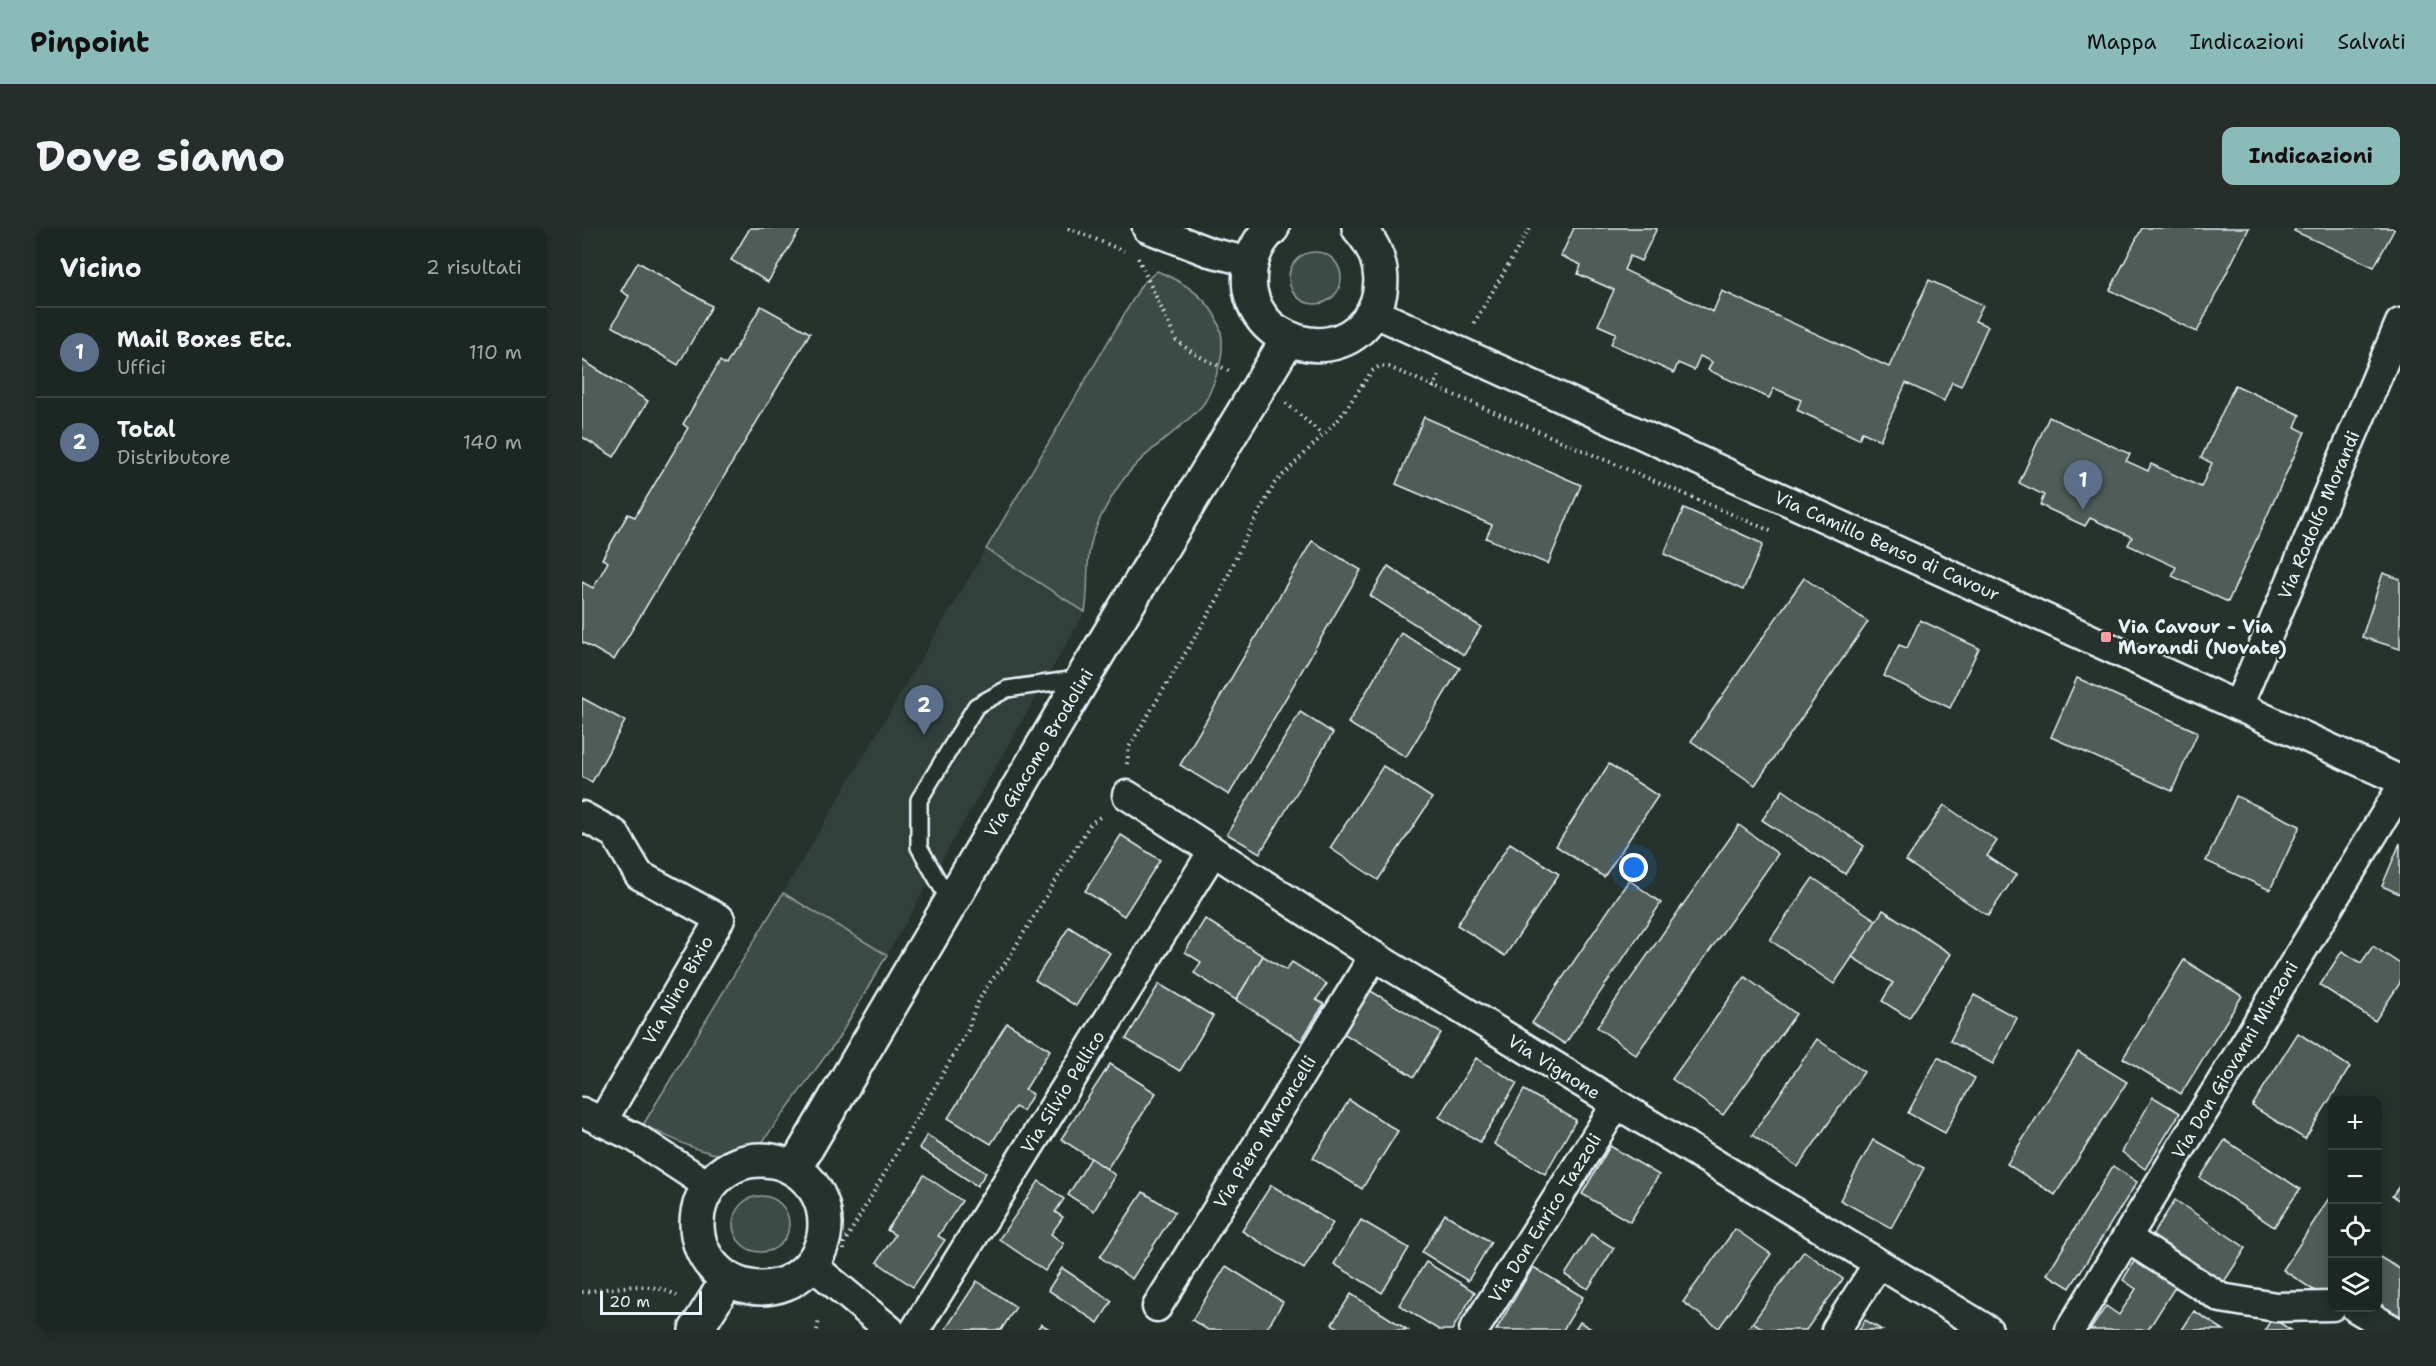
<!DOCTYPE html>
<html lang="it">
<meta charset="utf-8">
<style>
:root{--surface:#1c2622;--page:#252e2a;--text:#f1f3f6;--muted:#a0a5a5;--line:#3a4340;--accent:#8bbbb9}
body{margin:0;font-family:"Shantell Sans",sans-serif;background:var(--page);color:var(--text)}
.controls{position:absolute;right:18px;bottom:18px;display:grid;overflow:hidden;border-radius:12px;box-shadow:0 3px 15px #0003}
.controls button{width:54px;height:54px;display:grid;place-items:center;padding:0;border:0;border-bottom:2px solid var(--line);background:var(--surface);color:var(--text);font:30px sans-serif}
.scale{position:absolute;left:18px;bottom:15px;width:102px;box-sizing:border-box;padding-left:6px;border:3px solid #e8f1f8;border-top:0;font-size:16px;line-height:21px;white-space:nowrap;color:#e8f1f8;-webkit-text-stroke:4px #26332d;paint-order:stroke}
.you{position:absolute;left:1052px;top:640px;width:21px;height:21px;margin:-15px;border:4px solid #fff;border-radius:50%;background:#1a73e8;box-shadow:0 0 0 9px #1a73e833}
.badge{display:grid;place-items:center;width:39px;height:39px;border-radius:50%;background:var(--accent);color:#fff;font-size:20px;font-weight:700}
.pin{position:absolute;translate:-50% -50px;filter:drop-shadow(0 2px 3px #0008)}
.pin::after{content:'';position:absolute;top:32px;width:21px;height:18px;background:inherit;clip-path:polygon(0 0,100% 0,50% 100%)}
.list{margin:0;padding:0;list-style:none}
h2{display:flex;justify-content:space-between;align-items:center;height:78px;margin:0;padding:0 24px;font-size:26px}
h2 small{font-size:20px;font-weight:400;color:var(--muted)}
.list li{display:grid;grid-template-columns:39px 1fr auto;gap:18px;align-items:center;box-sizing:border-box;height:90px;padding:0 24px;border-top:2px solid var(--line)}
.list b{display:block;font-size:22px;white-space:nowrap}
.list p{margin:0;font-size:20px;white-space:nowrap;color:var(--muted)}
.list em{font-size:20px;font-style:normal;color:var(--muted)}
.icon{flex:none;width:33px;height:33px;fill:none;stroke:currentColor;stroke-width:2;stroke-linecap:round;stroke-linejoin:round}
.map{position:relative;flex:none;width:1818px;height:1102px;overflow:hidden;border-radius:12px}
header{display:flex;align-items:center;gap:36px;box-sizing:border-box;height:84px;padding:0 30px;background:var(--accent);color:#111}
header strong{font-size:28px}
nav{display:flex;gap:33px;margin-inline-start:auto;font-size:21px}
.intro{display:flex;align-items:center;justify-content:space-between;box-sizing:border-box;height:144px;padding:0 36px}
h1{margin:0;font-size:42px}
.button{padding:15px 27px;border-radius:12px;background:var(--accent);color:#111;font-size:21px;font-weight:700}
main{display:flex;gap:36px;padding:0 36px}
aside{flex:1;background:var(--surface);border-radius:12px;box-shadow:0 3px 15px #0003}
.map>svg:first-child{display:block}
</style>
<header>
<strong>Pinpoint</strong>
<nav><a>Mappa</a><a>Indicazioni</a><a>Salvati</a></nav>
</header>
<div class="intro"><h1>Dove siamo</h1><a class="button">Indicazioni</a></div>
<main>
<aside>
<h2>Vicino<small>2 risultati</small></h2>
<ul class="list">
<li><span class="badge" style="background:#5c6f8a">1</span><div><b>Mail Boxes Etc.</b><p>Uffici</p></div><em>110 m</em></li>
<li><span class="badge" style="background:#5c6f8a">2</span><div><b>Total</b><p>Distributore</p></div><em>140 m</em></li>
</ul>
</aside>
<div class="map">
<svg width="1818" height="1102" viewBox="0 0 1818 1102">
<rect width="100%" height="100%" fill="#26332d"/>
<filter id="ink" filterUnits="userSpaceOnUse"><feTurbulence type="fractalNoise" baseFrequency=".0167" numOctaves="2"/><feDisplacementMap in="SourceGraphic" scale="12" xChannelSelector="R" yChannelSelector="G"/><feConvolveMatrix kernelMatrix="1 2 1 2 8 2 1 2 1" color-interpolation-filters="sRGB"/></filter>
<g filter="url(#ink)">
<path fill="#333f3a" d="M404 321 503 384 305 727 201 665Z"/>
<g fill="#3e4b47" stroke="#939ea0" stroke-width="1.5">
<circle cx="733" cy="50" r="26"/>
<path d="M575 43C619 61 652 91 636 142 632 155 627 170 619 179 591 209 556 226 534 262 523 280 512 299 508 320 504 340 507 363 503 384L404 321 560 56Z"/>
<path d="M201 665 305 727 256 811 179 916C174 918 168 923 162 925 131 935 89 909 61 897Z"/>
<circle cx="179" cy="996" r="28"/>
</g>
<g fill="#505c59" stroke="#e8f1f8" stroke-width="1.5">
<path d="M168 0H219L186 54 149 32Z"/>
<path d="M992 0H1075L1059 33 1048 28 1042 42 1131 84 1140 63 1307 139 1347 52 1401 77 1393 93 1406 98 1379 158 1370 154 1362 173 1324 155 1298 212 1280 204 1277 211 1215 182 1219 172 1192 160 1187 170 1126 142 1130 134 1118 128 1112 142 1096 135 1092 145 1029 116 1034 105 1016 97 1032 62 996 46 999 37 979 28Z"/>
<path d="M1560 0H1667L1615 104 1528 62Z"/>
<path d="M1714 0H1813L1792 39 1712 3Z"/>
<path d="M56 34 130 78 96 137 30 98 47 68 39 63Z"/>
<path d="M179 78 228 105 32 432 0 414V354L11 360 26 334 20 331 46 286 53 289 106 200 101 196 138 133 144 137Z"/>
<path d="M0 132 66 173 32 229 0 209Z"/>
<path d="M1653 157 1718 187 1713 199 1723 204 1646 374 1590 348 1594 339 1546 317 1550 309 1508 290 1503 298 1458 277 1462 267 1437 255 1467 189 1548 226 1544 233 1566 243 1569 236 1619 259 1630 235 1619 230Z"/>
<path d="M842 189 999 257 966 336 904 310 910 297 814 256Z"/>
<path d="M1102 280 1181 316 1161 362 1082 326Z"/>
<path d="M730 313 779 342 647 567 598 537Z"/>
<path d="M806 338 899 399 882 427 788 368Z"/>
<path d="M1801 345 1818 351V421L1780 409Z"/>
<path d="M1222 350 1286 394 1173 557 1109 513Z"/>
<path d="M1338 392 1397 420 1368 480 1302 448 1317 417 1325 420Z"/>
<path d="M819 405 878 440 824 529 766 495Z"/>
<path d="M1495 450 1616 504 1590 563 1469 509Z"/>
<path d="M0 470 43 493 10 554 0 549Z"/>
<path d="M718 484 751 505 678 625 645 606Z"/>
<path d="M1027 536 1076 568 1022 649 974 618Z"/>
<path d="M801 538 850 570 796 652 748 620Z"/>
<path d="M1201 562 1282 618 1263 646 1180 592Z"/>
<path d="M1654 568 1718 598 1688 662 1624 633Z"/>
<path d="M1362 577 1415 613 1405 628 1434 647 1406 688 1324 633Z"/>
<path d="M1157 597 1196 626 1054 827 1015 799Z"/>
<path d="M539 607 578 632 542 688 503 663Z"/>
<path d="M928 615 977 646 923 728 875 697Z"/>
<path d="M1818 615V666L1800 658Z"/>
<path d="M1231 650 1295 693 1252 756 1188 712Z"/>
<path d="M1047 652 1079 675 983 816 950 795Z"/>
<path d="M1301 682 1369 726 1327 790 1300 773 1311 755 1270 729Z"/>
<path d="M623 691 681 728 654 772 612 745 619 734 603 724Z"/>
<path d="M487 699 528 725 494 778 453 752Z"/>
<path d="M1791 718 1818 736V755L1793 793 1738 757 1760 723 1779 735Z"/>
<path d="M681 728 704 742 710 734 745 756 734 772 742 776 719 813 654 772Z"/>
<path d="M1602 732 1660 768 1599 866 1541 830Z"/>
<path d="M1163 749 1214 786 1141 887 1090 851Z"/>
<path d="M577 756 631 788 598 843 544 811Z"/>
<path d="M787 762 859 805 832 849 761 805Z"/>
<path d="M1392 767 1435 790 1411 836 1368 813Z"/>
<path d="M425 795 468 822 443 862 451 866 441 883 433 879 409 916 366 890Z"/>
<path d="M1716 805 1768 839 1723 911 1670 878Z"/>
<path d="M1235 811 1282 844 1216 939 1170 907Z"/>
<path d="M1496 824 1545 854 1473 967 1425 936Z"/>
<path d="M1356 829 1393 850 1363 905 1326 885Z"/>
<path d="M894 830 935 855 898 914 857 889Z"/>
<path d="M528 836 574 865 525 941 479 911Z"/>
<path d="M942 862 994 892 963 946 912 916Z"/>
<path d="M1571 869 1598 885 1563 941 1540 924Z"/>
<path d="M767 872 816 903 780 961 731 930Z"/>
<path d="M345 907 404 945 395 958 337 920Z"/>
<path d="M1291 912 1342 940 1309 1000 1258 972Z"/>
<path d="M1643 912 1718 961 1692 999 1618 950Z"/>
<path d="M1028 918 1077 947 1048 994 1000 966Z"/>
<path d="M509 930 533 947 512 983 486 967Z"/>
<path d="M1531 938 1555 954 1488 1060 1465 1046Z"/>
<path d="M342 947 380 973 356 1008 363 1012 331 1059 295 1034 313 1007 305 1002Z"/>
<path d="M457 953 482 971 473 984 481 989 469 1006 482 1016 463 1043 417 1011Z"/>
<path d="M689 957 751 995 722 1041 660 1003Z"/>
<path d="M1818 957V973L1810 968Z"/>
<path d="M561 964 593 984 550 1051 518 1029Z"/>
<path d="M1747 970 1750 972V1057L1742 1069 1701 1042Z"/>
<path d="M1593 972 1664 1020 1638 1060 1565 1015Z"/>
<path d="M863 986 909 1014 886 1053 840 1024Z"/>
<path d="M779 992 827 1020 800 1065 752 1036Z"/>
<path d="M1153 1001 1189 1026 1137 1100 1101 1074Z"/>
<path d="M1009 1006 1032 1020 1006 1061 983 1047Z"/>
<path d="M1222 1023 1261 1051 1224 1102H1182L1171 1094Z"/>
<path d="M1796 1028 1818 1041V1092L1796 1078Z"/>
<path d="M1554 1030 1595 1056 1566 1102H1508L1524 1078 1537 1087 1554 1061 1541 1052Z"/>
<path d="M844 1034 893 1064 870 1102H857L817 1077Z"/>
<path d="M644 1038 701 1074 684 1102H626L610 1092Z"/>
<path d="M951 1039 1001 1069 981 1102H914Z"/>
<path d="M480 1040 530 1073 516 1095 466 1062Z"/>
<path d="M395 1053 434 1079 419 1102H363Z"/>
<path d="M769 1066 826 1102H760L750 1096Z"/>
<path d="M1612 1083 1642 1102H1600Z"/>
<path d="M1690 1090 1709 1102H1683Z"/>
<path d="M1283 1092 1300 1102H1277Z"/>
<path d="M998 1094 1011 1102H993Z"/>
<path d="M1171 1094 1182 1102H1165Z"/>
<path d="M459 1096 469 1102H455Z"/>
</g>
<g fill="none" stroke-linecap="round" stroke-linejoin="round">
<defs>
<path id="service" d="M368 674 337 619V572L394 478 425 461 501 450"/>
<g id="minor">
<path d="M565 0 627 24 669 34"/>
<path d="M791 84 1818 552"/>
<path d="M1656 478 1818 95"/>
<path d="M545 567 792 728 1406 1102"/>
<path d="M0 588 33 606 57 647 138 691 20 894"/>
<path d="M0 884 54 910 127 958"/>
<path d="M1545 1010 1639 1070 1694 1079 1750 1078"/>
<path d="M230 1037 308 1102"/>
<path d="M575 1079 792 728"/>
<path d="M1774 1080 1811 1102"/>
<path d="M333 1102 630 625"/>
<path d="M892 1102 1034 877"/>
<path d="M1254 1102 1296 1036"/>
<path d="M1488 1102 1818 562"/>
</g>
<g id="tertiary">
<path d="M690 0C672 16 665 39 668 62 671 79 681 95 695 104 767 149 835 65 777 0"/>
<circle cx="179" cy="996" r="64"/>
<path d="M212 941 501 450 706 111"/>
<path d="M114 1102 146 1051"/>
</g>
</defs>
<use href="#service" stroke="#e8f1f8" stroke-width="20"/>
<use href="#minor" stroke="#e8f1f8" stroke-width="33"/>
<use href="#tertiary" stroke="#e8f1f8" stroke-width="38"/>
<g stroke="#e8f1f8" stroke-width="4" stroke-dasharray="1.5 4.5" stroke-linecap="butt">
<path d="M486 0 542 23"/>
<path d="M556 30 594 112 611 125 647 143"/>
<path d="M892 95 948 0"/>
<path d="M851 160 857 147"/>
<path d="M704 175 740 206"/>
<path d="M545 536 547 519 637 369 660 316 693 255 757 191 790 143 798 138 807 139 1191 304"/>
<path d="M262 1022V1015L386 802C394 775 402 759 421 739L509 595 521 587"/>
<path d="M0 1064C31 1061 68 1051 95 1068"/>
<path d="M235 1102 237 1092"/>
</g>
<use href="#service" stroke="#26332d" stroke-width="15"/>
<use href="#minor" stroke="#26332d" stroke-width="28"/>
<use href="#tertiary" stroke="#26332d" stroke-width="33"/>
</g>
</g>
<rect fill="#ff9aa2" stroke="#26332d" stroke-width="2" x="1518" y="403" width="12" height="12" rx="3"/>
<g text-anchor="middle" stroke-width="4.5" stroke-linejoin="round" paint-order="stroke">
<g font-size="18" fill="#e8f1f8" stroke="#26332d">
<text transform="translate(1737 287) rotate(-67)" y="6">Via Rodolfo Morandi</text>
<text transform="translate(1305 318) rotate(24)" y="6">Via Camillo Benso di Cavour</text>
<text transform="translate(457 525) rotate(-59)" y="6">Via Giacomo Brodolini</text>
<text transform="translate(96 762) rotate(-60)" y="6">Via Nino Bixio</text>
<text transform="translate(1653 832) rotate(-59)" y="6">Via Don Giovanni Minzoni</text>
<text transform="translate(972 839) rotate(32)" y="6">Via Vignone</text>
<text transform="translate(481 864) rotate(-58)" y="6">Via Silvio Pellico</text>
<text transform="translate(683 904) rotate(-58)" y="6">Via Piero Maroncelli</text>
<text transform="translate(963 990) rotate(-58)" y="6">Via Don Enrico Tazzoli</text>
</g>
<g font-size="18" font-weight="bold" fill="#e8f1f8" stroke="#26332d" text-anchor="start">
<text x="1536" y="405">Via Cavour - Via<tspan x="1536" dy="21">Morandi (Novate)</tspan></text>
</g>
</g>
</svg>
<div class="controls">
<button>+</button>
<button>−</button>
<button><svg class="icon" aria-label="locate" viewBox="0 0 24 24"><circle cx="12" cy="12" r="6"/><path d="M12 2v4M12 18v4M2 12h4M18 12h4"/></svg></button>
<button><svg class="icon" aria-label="layers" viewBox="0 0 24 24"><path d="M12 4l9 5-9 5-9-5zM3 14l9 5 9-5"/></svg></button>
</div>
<div class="scale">20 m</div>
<div class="you"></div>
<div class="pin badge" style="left:1501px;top:282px;background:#5c6f8a">1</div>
<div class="pin badge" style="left:342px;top:507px;background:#5c6f8a">2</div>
</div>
</main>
